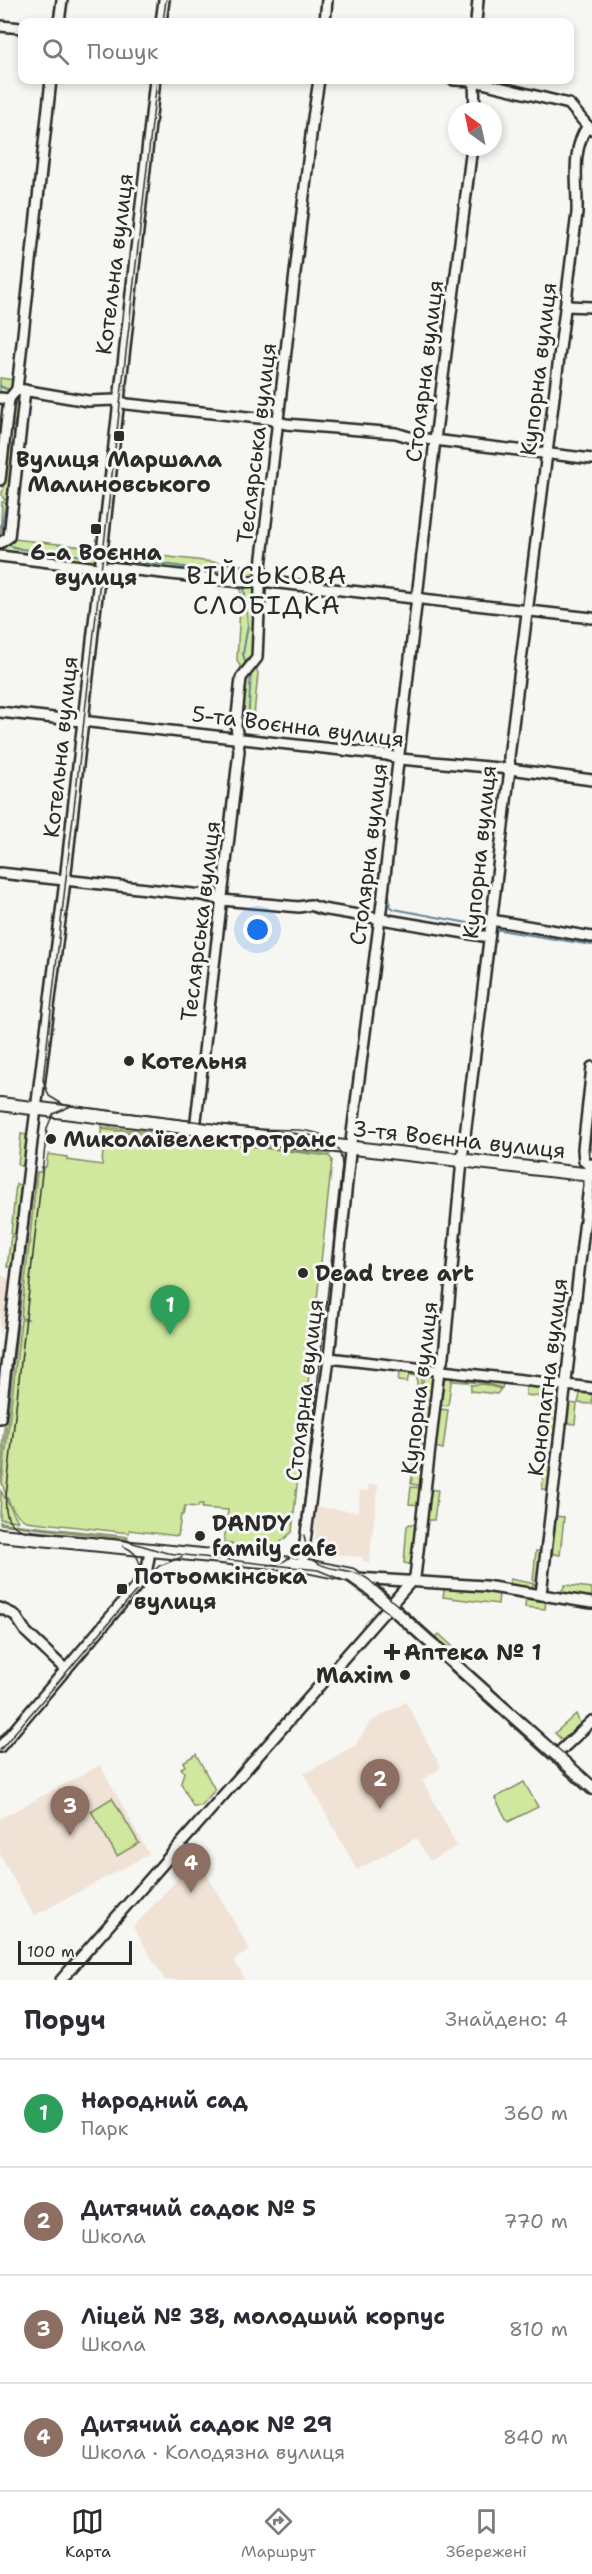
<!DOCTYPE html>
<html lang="uk">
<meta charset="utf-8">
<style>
:root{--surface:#fff;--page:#f7f7f7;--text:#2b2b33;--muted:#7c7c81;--line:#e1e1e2;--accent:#2b2b2b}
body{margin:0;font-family:"Shantell Sans",sans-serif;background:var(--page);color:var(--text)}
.compass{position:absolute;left:448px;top:102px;width:54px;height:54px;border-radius:50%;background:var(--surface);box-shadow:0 3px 9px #0003;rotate:327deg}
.scale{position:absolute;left:18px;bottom:15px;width:114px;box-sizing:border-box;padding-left:6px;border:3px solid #2b2b2b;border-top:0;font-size:16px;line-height:21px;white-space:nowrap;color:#2b2b2b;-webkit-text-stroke:4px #f6f6f2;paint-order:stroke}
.you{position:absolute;left:258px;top:930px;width:21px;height:21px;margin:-15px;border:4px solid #fff;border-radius:50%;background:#1a73e8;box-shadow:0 0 0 9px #1a73e833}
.badge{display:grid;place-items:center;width:39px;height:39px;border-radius:50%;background:var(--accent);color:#fff;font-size:20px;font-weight:700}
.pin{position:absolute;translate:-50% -50px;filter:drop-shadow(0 2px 3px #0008)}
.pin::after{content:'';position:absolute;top:32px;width:21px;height:18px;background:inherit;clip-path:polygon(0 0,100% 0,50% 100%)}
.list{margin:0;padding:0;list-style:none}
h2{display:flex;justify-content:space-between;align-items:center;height:78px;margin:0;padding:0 24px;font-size:26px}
h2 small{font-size:20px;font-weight:400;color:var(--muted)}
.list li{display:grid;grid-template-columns:39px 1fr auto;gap:18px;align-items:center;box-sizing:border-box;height:108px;padding:0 24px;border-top:2px solid var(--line)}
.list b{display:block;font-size:22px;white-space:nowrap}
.list p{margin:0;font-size:20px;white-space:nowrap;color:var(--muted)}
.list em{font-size:20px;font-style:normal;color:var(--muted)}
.icon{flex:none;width:33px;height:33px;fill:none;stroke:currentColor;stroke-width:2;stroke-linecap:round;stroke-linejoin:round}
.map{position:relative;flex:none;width:592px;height:1980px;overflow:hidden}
.search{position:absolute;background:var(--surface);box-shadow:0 3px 9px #0003;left:18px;right:18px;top:18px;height:66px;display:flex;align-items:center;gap:15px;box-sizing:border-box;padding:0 21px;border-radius:12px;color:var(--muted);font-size:22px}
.sheet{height:510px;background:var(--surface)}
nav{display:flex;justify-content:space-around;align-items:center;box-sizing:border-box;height:84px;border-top:2px solid var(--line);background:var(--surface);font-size:16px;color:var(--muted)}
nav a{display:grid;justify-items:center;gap:3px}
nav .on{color:var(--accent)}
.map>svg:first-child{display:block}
</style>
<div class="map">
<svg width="592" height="1980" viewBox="0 0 592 1980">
<rect width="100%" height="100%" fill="#f6f6f2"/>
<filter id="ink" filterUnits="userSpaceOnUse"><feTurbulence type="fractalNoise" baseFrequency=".0167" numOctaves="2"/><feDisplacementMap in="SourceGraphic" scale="12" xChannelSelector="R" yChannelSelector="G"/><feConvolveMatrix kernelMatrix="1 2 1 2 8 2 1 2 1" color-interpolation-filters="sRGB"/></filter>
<g filter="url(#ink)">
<g fill="#f0e2d5">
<path d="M0 1274 11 1280 5 1329H1L0 1336Z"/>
<path d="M369 1484 378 1485 369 1562 363 1561V1557L324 1553 320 1549 321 1541 315 1540 316 1530 313 1529 316 1507 358 1512 360 1490 368 1491Z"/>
<path d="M406 1702 441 1768 422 1780 457 1846 430 1861 416 1838 357 1870 304 1774 356 1745 369 1723Z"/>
<path d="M100 1765 149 1854 34 1916 0 1855V1819Z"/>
<path d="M197 1858 250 1950 234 1960 245 1980H165L133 1927Z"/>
</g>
<g fill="#d0e89d" stroke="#7e8a64" stroke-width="1.5">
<path d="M0 378 14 380 16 389 5 396H0Z"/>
<path d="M18 393 21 394 18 427H11L13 398Z"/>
<path d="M9 444 16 445 11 499 4 500 2 495Z"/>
<path d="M2 502 8 503 9 531 0 540Z"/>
<path d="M13 539 94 548 97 551 96 562 91 565 4 554 2 550 4 543Z"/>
<path d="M108 550 257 567 258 576 255 579 106 564 104 562 105 551Z"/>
<path d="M236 584 255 585 258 589 254 654 243 672 237 660 241 590Z"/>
<path d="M255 666 258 673 253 726 247 728 238 724 243 679Z"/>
<path d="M102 1124 181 1132 186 1136 101 1127Z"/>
<path d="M101 1129 188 1139 189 1144 197 1145 199 1141H207L204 1137 331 1152 330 1154 213 1142 329 1156 332 1160 292 1532 274 1548 224 1543 228 1510 202 1508 203 1504H199L198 1507 185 1506 183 1515H181L178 1536 129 1530V1533L26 1521C12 1514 6 1497 2 1482L21 1320 29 1319 21 1318 37 1172H41V1167H46L48 1154 67 1157V1160L102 1165 104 1135 101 1134Z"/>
<path d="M21 1134 27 1135 23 1167 18 1165Z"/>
<path d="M33 1172H35L19 1315H17Z"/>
<path d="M16 1184 21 1185 16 1235 11 1234Z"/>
<path d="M11 1236 15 1237 12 1266 7 1267Z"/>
<path d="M16 1325H18L0 1484V1464Z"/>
<path d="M398 1368 422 1371 419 1399H417V1376L409 1375 407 1382 398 1381 399 1373 395 1372Z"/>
<path d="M424 1371C438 1376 433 1388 432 1400H421Z"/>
<path d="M452 1375 448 1406 440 1405 444 1379Z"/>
<path d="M454 1375 504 1381 502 1388 484 1383 453 1381Z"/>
<path d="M526 1383 550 1386 549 1398 526 1395Z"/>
<path d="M483 1384 501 1389 497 1394 471 1391V1385Z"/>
<path d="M581 1390 592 1391V1404L578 1403Z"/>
<path d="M550 1400 560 1402 557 1435 547 1434Z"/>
<path d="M567 1403 577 1404 575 1424 565 1423Z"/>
<path d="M420 1407 432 1409 428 1445H416Z"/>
<path d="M439 1409 448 1410 443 1449 435 1447Z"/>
<path d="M415 1449 426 1450V1466L413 1468Z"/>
<path d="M544 1466 553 1467 550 1490 542 1489Z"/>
<path d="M424 1470 422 1486 411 1484 413 1471Z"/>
<path d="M411 1487 422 1488 420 1505 409 1504Z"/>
<path d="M430 1490H438L434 1520H427Z"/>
<path d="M1 1491 18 1521 0 1519Z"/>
<path d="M554 1516 564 1517 560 1555 550 1553Z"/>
<path d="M0 1522 11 1524 128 1537 127 1539 0 1524Z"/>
<path d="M410 1524 418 1525 413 1565 404 1563 407 1526Z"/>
<path d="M536 1551H543L538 1582 533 1581Z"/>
<path d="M510 1579 536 1584 527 1589 510 1587Z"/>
<path d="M565 1585 592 1588V1600L560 1594Z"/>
<path d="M445 1587 499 1592 498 1604 443 1597Z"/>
<path d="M526 1595 546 1599 545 1609 525 1607Z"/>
<path d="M439 1634 464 1657 461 1660 436 1637Z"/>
<path d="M576 1714 581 1726 564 1742 555 1733Z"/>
<path d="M196 1754 215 1790 201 1806H193L181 1783 184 1772 181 1768 185 1766 183 1762Z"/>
<path d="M524 1782 538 1807 508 1822 495 1798Z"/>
<path d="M112 1798 139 1843 117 1856 91 1811Z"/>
</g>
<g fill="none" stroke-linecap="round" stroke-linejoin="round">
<g stroke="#63869c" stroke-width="2">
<path d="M0 386 11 391"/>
<path d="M14 427 18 409 15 395"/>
<path d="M14 440V430"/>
<path d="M6 500 10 486 13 444"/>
<path d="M3 536 2 525 6 503"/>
<path d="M7 542 11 546 21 549 85 556"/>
<path d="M114 558C130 562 144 563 161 564 186 566 210 573 236 572L242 576"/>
<path d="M244 586 248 625 243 654 246 665"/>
<path d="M248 724 251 672"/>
<path d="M389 894 390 906 394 909 484 926"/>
<path d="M494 929 592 945"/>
<path d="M591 1151 592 1138"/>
</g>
<defs>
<g id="street">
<path d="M59 22 62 0"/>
<path d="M161 22 164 0"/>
<path d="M325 22 327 0"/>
<path d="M476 22 478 0"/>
<path d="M0 26 22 28"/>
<path d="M454 80 474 81 569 104 590 129"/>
<path d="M474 80 475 111"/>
<path d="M566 306 592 307"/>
<path d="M17 389 51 80"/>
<path d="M0 398 9 399 17 389 88 401 116 400 127 404 268 419 286 424 396 433 409 437 592 459"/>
<path d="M0 480 9 399"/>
<path d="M0 543 9 537 25 390"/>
<path d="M0 556 98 568 109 567 241 582 261 581 592 618"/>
<path d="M0 712 387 755 400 759 510 769 592 780"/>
<path d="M0 873 202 895 222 900 299 907 310 905 322 909 489 937"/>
<path d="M491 920 592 937"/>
<path d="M195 1129 239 751 236 725 241 678 257 658 261 566 313 118 319 80"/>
<path d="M589 1165 584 1161 583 1149 592 1067"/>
<path d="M329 1358 592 1388"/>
<path d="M0 1418 33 1133 65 881 155 80"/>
<path d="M302 1565 329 1358 352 1133 382 902 435 440 472 147"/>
<path d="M357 1578 485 1586 592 1603"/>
<path d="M541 1594 589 1186V1165L592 1164"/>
<path d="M0 1608 15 1615 26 1632 66 1670"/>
<path d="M0 1747 141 1581 147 1569 150 1551"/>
<path d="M556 1755 592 1721"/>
<path d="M61 1980 415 1577 439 1370 444 1356 462 1160 510 769 509 757 577 213C578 185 570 150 588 126"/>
</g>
<g id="secondary">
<path d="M0 1104 336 1146 592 1175"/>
<path d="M0 1535 302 1565 351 1575 371 1589 592 1788"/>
</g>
</defs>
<use href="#street" stroke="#2b2b2b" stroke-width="14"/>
<use href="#secondary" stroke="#2b2b2b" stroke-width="16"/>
<use href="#street" stroke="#f6f6f2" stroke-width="9"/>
<use href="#secondary" stroke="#f6f6f2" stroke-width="12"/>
<g stroke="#2b2b2b" stroke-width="1.5">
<path d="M163 22 166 0"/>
<path d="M157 80 43 1080 49 1096 64 1105 258 1129C289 1131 341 1122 342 1166L300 1538C296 1556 286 1564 267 1565"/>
<path d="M69 1107 53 1114 47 1128 6 1497C4 1516 9 1528 29 1532L123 1540 167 1553 318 1570 347 1582 385 1610 592 1795"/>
<path d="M304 1535C310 1580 339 1561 368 1579L592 1779"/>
<path d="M123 1546C142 1554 145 1570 133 1587"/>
<path d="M0 1750 148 1577 159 1566 182 1557"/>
</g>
</g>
</g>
<g fill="#2b2b2b" stroke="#f6f6f2" stroke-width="2">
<rect x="113" y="430" width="12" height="12" rx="3"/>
<rect x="90" y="523" width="12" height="12" rx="3"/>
<circle cx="129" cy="1061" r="6"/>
<circle cx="51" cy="1139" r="6"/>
<circle cx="303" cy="1273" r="6"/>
<circle cx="200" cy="1536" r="6"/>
<rect x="116" y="1583" width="12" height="12" rx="3"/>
<path d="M389 1643h6v6h6v6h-6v6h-6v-6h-6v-6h6z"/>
<circle cx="405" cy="1675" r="6"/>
</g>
<g text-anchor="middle" stroke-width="6" stroke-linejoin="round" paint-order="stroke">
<g font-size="22" fill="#2b2b2b" stroke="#f6f6f2">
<text transform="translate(114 264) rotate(-83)" y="8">Котельна вулиця</text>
<text transform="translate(538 369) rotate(-83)" y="8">Купорна вулиця</text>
<text transform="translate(424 371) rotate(-83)" y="8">Столярна вулиця</text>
<text transform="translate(256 443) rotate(-83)" y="8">Теслярська вулиця</text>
<text transform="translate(298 726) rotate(7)" y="8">5-та Воєнна вулиця</text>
<text transform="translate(60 747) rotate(-84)" y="8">Котельна вулиця</text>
<text transform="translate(479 852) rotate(-84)" y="8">Купорна вулиця</text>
<text transform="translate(368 854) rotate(-83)" y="8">Столярна вулиця</text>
<text transform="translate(200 921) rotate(-83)" y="8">Теслярська вулиця</text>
<text transform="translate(459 1139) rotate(6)" y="8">3-тя Воєнна вулиця</text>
<text transform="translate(547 1377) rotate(-83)" y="8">Конопатна вулиця</text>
<text transform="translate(419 1388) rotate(-83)" y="8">Купорна вулиця</text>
<text transform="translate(304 1390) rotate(-83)" y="8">Столярна вулиця</text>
</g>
<g font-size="22" font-weight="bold" fill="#2b2b2b" stroke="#f6f6f2" text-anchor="start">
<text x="119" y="467" text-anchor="middle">Вулиця Маршала<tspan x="119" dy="25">Малиновського</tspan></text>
<text x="96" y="560" text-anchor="middle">6-а Воєнна<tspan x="96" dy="25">вулиця</tspan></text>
<text x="141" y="1069">Котельня</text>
<text x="63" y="1147">Миколаївелектротранс</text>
<text x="315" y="1281">Dead tree art</text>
<text x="212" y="1531">DANDY<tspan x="212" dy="25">family cafe</tspan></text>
<text x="134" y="1584">Потьомкінська<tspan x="134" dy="25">вулиця</tspan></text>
<text x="404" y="1660">Аптека № 1</text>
<text x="393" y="1683" text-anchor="end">Maxim</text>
</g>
<g font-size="26" letter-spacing="1.5" fill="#2b2b2b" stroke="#f6f6f2">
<text x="267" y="584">ВІЙСЬКОВА<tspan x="267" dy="30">СЛОБІДКА</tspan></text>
</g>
</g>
</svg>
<svg class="compass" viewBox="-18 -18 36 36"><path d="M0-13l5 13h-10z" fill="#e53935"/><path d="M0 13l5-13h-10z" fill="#7c7c81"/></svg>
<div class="scale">100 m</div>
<div class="you"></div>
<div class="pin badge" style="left:170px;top:1335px;background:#2e9e5b">1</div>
<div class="pin badge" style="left:380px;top:1809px;background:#8d6e63">2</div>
<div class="pin badge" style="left:70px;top:1836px;background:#8d6e63">3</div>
<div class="pin badge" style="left:191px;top:1893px;background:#8d6e63">4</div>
<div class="search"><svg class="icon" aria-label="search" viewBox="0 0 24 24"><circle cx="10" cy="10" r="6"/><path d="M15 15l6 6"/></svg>Пошук</div>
</div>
<section class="sheet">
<h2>Поруч<small>Знайдено: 4</small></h2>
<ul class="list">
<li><span class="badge" style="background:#2e9e5b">1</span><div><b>Народний сад</b><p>Парк</p></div><em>360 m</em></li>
<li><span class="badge" style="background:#8d6e63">2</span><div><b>Дитячий садок № 5</b><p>Школа</p></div><em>770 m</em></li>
<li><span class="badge" style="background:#8d6e63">3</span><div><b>Ліцей № 38, молодший корпус</b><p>Школа</p></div><em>810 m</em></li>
<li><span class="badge" style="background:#8d6e63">4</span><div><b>Дитячий садок № 29</b><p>Школа · Колодязна вулиця</p></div><em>840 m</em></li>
</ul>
</section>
<nav>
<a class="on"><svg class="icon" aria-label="map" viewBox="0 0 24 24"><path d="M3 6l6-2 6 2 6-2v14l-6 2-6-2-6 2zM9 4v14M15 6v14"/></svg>Карта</a>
<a><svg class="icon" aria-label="directions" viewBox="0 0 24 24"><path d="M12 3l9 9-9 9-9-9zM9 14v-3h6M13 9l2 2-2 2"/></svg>Маршрут</a>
<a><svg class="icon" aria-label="saved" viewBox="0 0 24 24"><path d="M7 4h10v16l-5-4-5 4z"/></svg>Збережені</a>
</nav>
